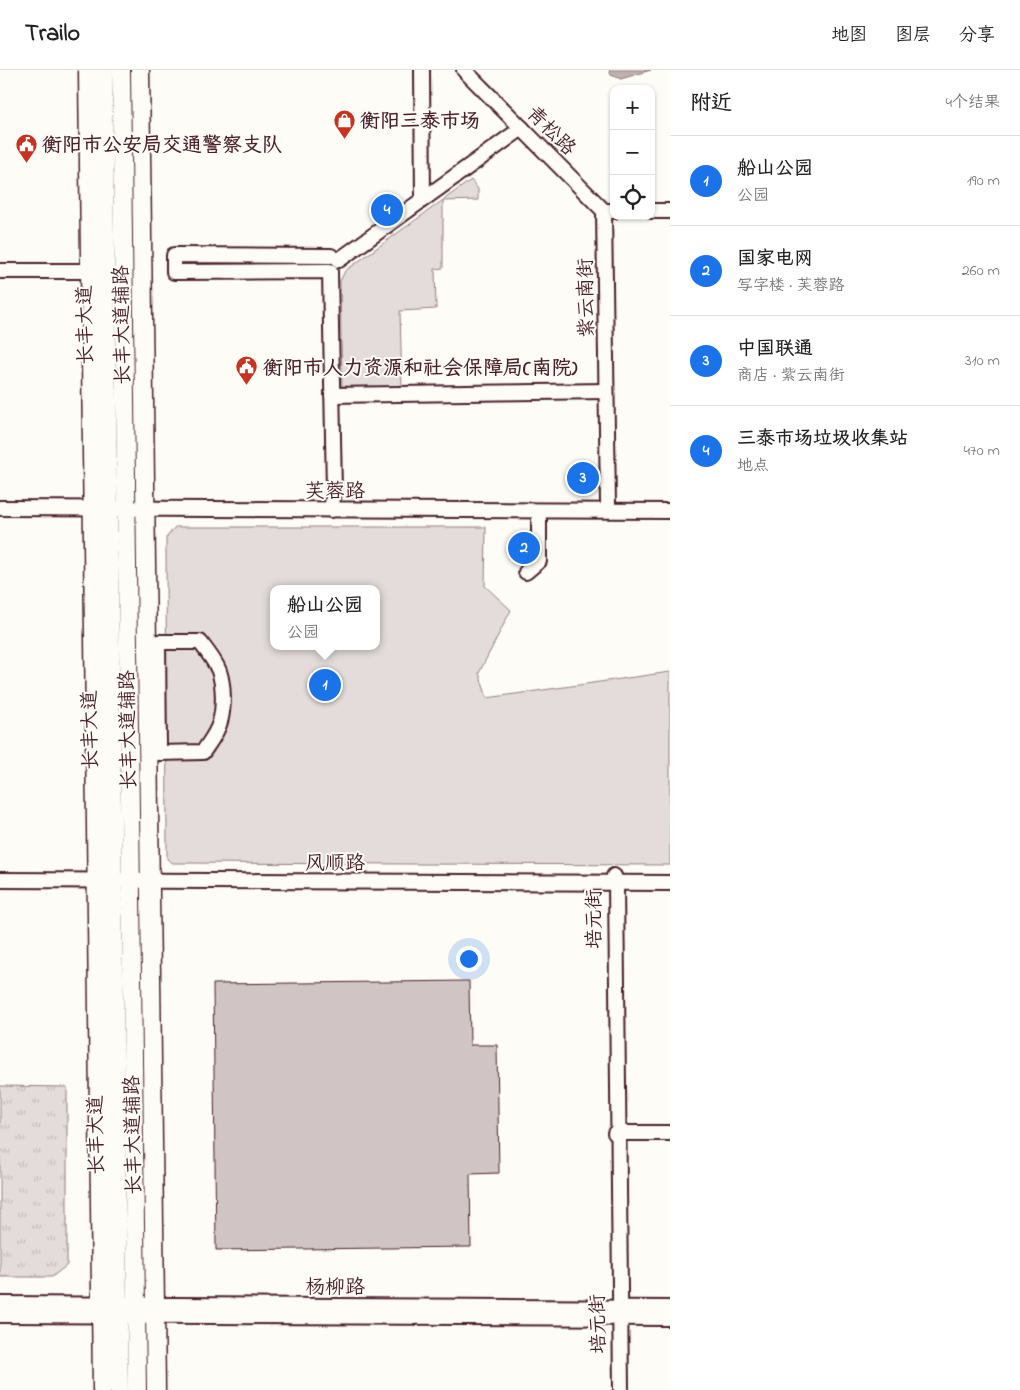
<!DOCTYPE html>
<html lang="zh">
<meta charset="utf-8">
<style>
:root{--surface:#fff;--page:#f6f6f6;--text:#222;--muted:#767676;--line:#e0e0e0;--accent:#1a73e8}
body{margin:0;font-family:"Indie Flower","LXGW WenKai TC",sans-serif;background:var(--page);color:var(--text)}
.controls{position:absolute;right:15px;top:15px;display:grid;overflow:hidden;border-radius:10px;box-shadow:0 1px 4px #0004}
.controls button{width:45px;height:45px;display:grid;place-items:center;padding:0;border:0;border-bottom:1px solid var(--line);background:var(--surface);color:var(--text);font:25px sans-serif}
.you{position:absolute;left:468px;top:888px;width:18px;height:18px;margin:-12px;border:4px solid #fff;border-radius:50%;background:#1a73e8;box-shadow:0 0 0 8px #1a73e833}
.badge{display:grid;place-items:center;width:32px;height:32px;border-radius:50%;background:var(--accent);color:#fff;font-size:16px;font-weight:700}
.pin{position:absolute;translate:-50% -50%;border:2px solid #fff;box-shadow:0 1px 5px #0006}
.popup{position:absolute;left:270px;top:515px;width:110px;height:65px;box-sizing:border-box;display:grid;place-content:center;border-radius:10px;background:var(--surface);filter:drop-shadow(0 1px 4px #0005);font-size:16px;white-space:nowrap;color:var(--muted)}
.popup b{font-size:19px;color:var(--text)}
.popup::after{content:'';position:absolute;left:50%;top:100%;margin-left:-10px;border:10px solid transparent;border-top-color:var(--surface)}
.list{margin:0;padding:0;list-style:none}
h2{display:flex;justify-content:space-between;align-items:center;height:65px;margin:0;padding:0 20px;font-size:21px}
h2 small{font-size:16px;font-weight:400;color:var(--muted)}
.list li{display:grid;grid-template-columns:32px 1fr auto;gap:15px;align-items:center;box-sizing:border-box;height:90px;padding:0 20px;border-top:1px solid var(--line)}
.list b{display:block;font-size:19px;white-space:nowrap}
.list p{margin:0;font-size:16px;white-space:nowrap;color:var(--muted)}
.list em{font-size:16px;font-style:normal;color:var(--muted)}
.icon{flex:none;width:28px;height:28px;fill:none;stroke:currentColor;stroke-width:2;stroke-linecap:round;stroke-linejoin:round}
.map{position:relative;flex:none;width:670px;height:1320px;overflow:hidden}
header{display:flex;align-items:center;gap:30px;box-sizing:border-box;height:70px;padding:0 25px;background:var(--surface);border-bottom:1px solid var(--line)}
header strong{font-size:24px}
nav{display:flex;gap:28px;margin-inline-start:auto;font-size:18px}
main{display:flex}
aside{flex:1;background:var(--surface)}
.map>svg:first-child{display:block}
</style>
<header>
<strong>Trailo</strong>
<nav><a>地图</a><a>图层</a><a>分享</a></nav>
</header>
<main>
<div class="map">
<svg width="670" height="1320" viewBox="0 0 670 1320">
<defs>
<pattern id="grass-tufts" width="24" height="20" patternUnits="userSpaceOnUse" patternTransform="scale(1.25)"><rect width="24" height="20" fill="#e3dcda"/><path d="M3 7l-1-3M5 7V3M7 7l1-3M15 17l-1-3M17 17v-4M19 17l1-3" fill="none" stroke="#c4bcbb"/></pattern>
</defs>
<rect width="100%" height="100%" fill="#fdfcf7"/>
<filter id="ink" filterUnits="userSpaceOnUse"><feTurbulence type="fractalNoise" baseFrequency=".02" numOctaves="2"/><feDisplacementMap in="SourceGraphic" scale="10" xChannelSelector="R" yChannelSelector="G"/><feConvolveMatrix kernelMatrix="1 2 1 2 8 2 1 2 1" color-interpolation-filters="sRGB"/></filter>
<g filter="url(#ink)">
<path fill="url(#grass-tufts)" stroke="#967e82" d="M0 1016 67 1017V1195L52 1207H0Z"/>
<g fill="#e3dcda" stroke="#967e82" fill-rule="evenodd">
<path d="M471 110 478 119V130L443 131V198L435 199 436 239 400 241 402 318 342 319 340 211 345 201Z"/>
<path d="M175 457H486L485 516 511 540 479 603 487 628 670 602V795L173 793 167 789 166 468ZM274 519H376V576H274Z"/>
</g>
<path fill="#c0b1b1" stroke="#91777b" d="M609 0H651L621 9 611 5Z"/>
<g fill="#d0c5c4" stroke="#4a1f2b">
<path d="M381 125H393V140L386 146H380Z"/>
<path d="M469 911 470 975H497L499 1103 470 1104 471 1177 216 1180 213 914Z"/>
</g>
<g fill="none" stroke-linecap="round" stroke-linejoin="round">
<defs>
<g id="minor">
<path d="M422 0 423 129"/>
<path d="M464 0 604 141H614"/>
<path d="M604 141 608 434"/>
<path d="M651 141H670"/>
<path d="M331 186 174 185V202L330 201 334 422 331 440"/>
<path d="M339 190 522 58"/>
<path d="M0 201H90"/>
<path d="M332 325 606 321"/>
<path d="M0 438 670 441"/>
<path d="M526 502 539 491V449"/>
<path d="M158 572H200C207 581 215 591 219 601 224 616 224 637 220 652 217 663 209 673 203 682L159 683Z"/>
<path d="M614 806 616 813 621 1320"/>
<path d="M0 810 670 813"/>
<path d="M615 1063H670"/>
<path d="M0 1234 670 1238"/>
<path d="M0 1245 670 1248"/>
</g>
<g id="major">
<path d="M88 0 102 1320"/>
<path d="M103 0 119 1320"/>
<path d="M121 0 137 1320"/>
<path d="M140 0 156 1320"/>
</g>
</defs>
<use href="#minor" stroke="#4a1f2b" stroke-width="18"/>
<use href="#major" stroke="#4a1f2b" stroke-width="21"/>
<use href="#minor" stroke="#fdfcf7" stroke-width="14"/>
<use href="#major" stroke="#fdfcf7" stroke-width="18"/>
</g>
</g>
<defs>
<symbol id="shop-pin" viewBox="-11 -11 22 30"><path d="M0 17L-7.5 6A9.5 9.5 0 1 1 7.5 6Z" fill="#c8321e" stroke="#fdfcf7"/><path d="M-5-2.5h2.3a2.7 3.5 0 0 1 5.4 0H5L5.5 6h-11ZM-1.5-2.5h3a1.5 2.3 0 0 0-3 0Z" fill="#fff"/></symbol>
<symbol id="civic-pin" viewBox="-11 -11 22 30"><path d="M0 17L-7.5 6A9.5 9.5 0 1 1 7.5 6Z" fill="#c8321e" stroke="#fdfcf7"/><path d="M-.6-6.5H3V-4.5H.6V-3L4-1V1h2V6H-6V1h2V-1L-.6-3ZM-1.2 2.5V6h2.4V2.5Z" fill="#fff"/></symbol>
</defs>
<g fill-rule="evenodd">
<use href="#shop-pin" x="332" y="38" width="25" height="34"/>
<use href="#civic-pin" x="14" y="62" width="25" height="34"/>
<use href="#civic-pin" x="234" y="284" width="25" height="34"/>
</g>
<g text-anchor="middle" stroke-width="4" stroke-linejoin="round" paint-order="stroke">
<g font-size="20" font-weight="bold" fill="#4a1f2b" stroke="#fdfcf7" text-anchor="start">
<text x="360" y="57">衡阳三泰市场</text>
<text x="42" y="81">衡阳市公安局交通警察支队</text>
<text x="263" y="304">衡阳市人力资源和社会保障局(南院)</text>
</g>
<g font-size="20" fill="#4a1f2b" stroke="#fdfcf7">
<text transform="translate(552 60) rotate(45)" y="7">青松路</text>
<text transform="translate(585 228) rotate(-91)" y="7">紫云南街</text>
<text transform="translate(84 255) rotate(-91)" y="7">长丰大道</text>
<text transform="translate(121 255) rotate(-91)" y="7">长丰大道辅路</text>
<text x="335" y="427">芙蓉路</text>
<text transform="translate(89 660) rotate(-91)" y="7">长丰大道</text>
<text transform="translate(127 660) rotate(-91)" y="7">长丰大道辅路</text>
<text x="335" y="799">风顺路</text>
<text transform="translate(593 849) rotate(-90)" y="7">培元街</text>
<text transform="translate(95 1065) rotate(-91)" y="7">长丰大道</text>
<text transform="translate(132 1065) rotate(-91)" y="7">长丰大道辅路</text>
<text x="335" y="1223">杨柳路</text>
<text transform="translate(597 1254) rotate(-91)" y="7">培元街</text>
</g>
</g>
</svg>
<div class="controls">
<button>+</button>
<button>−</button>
<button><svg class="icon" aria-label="locate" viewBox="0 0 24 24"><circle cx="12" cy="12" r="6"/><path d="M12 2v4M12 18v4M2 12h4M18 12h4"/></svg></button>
</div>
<div class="you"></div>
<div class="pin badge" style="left:325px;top:615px">1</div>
<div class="popup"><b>船山公园</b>公园</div>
<div class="pin badge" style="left:524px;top:478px">2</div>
<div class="pin badge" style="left:583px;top:408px">3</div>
<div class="pin badge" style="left:387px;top:140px">4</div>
</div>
<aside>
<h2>附近<small>4个结果</small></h2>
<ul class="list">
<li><span class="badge">1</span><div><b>船山公园</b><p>公园</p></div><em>190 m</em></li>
<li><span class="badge">2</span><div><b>国家电网</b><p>写字楼 · 芙蓉路</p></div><em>260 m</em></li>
<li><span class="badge">3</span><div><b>中国联通</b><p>商店 · 紫云南街</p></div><em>310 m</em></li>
<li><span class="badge">4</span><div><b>三泰市场垃圾收集站</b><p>地点</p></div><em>470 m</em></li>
</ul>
</aside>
</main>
